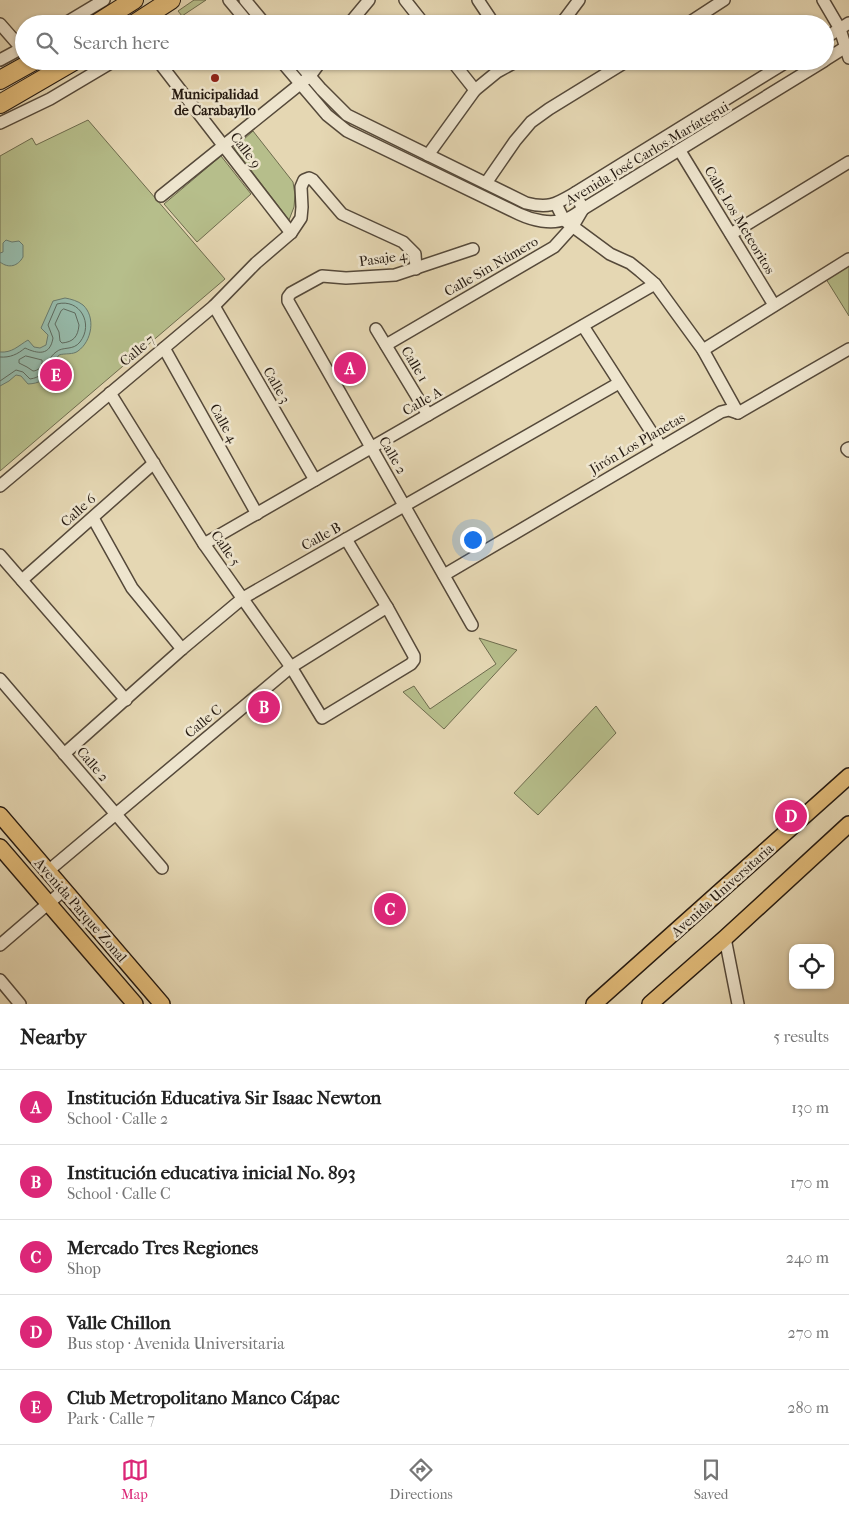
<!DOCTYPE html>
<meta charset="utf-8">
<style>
:root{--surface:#fff;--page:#f6f6f6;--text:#222;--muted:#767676;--line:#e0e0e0;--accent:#db2777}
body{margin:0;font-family:"IM FELL French Canon",serif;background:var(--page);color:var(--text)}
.controls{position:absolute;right:15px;bottom:15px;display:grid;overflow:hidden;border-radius:10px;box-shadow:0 1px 4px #0004}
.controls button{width:45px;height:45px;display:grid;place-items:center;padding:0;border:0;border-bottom:1px solid var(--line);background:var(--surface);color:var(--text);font:25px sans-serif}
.you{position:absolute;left:472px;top:539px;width:18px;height:18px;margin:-12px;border:4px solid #fff;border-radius:50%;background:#1a73e8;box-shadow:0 0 0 8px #1a73e833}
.badge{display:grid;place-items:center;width:32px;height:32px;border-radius:50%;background:var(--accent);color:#fff;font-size:16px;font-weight:700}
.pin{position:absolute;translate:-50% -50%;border:2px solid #fff;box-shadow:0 1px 5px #0006}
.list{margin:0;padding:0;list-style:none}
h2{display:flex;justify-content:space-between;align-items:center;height:65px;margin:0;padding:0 20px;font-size:21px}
h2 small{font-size:16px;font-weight:400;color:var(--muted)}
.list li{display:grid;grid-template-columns:32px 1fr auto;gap:15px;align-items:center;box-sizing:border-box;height:75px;padding:0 20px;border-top:1px solid var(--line)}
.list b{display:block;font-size:19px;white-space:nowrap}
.list p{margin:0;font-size:16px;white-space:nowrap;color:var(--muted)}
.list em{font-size:16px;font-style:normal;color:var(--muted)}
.icon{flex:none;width:28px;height:28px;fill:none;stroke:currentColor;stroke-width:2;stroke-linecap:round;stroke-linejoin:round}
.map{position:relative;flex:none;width:849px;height:1004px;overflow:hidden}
.search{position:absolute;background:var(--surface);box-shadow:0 1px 4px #0004;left:15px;right:15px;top:15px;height:55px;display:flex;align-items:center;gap:12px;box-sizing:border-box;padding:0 18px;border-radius:28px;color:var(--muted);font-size:19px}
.sheet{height:440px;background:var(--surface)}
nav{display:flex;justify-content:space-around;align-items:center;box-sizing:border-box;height:70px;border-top:1px solid var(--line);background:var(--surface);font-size:14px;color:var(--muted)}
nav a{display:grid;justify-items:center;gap:2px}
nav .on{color:var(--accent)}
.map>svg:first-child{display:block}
</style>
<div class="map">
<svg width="849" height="1004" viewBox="0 0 849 1004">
<rect width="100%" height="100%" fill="#e5d7b3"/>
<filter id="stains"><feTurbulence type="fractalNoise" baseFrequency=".004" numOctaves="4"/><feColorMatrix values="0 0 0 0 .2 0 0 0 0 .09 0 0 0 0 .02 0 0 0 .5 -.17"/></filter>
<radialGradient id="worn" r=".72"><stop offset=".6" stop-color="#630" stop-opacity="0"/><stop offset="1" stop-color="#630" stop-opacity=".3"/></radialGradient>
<g fill="#b6be8b" stroke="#6e6c4e">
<path d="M194 0H206L182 16 178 11Z"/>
<path d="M88 120 225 279 0 471V156L32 138 36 145Z"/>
<path d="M253 131 293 182 295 195 294 207 289 220 234 148Z"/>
<path d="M221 156 251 194 197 242 164 204Z"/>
<path d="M849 265V316L826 279Z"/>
<path d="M479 638 517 650 444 729 403 692 414 686 430 709 496 664Z"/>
<path d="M596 706 616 733 538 815 514 793Z"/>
</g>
<g fill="#96baaa" stroke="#697a6d">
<path d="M6 240 12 242 19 241 23 245V257C18 266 9 269 0 262V253L3 252V243Z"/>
<path d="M65 298C71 299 78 301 83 305 96 317 92 341 78 351 73 355 65 353 59 355 48 368 51 383 28 384L21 376 16 375 9 381 0 386V352C12 353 18 346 28 340L34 347 40 348 46 345 48 335 41 328 53 301Z"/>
</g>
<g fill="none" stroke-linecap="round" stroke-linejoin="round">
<g stroke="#5e6a5e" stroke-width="1">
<path d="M64 309 75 313 79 325C78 337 73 342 62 343L60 341 59 332 55 324 61 311Z"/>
<path d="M26 356 42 360C43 366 38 371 33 371L27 367 19 363V360Z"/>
<path d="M0 357C10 358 18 354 25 348 38 354 50 356 53 338L48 325 57 304C80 298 94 324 80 342 73 351 63 346 56 352 44 361 50 376 30 379L23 372 16 370 0 381"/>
</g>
<defs>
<g id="minor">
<path d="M229 0 249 24"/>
<path d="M245 0 265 24"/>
<path d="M405 0 424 24"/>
<path d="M478 0 494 24"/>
<path d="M823 0 840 29 849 58"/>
<path d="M0 24 22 49"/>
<path d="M64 24 104 0"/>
<path d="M349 24 369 0"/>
<path d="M561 24 579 0"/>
<path d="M687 24 724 0"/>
<path d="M825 38 849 23"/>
<path d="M0 60 24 47"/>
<path d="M825 60 849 45"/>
<path d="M158 61 291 233"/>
<path d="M281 61 327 115 347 131 519 214C532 220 551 225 566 219 572 217 577 213 583 209L824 61"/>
<path d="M297 61 321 89 347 115 526 203C549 209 556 204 575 193L788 61"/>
<path d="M452 61 475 90"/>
<path d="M0 123 50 99 114 61"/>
<path d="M680 151 774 305"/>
<path d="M428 155 475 90 497 72 517 61"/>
<path d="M486 183 515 141 531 122 549 109 627 61"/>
<path d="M161 196 310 76 321 61"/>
<path d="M556 204 564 220 610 254 630 263 640 271 655 284 703 350 738 413"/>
<path d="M731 234 849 162"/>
<path d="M214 306 315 480"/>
<path d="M583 326 661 447"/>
<path d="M376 329 428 415"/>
<path d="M386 345 554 247 573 226 583 209 575 193"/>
<path d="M164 348 257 514"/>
<path d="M703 350 849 259"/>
<path d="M110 393 204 544 291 667 322 718 411 664 414 660V656L387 607 346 539"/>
<path d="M849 448 847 449 849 451"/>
<path d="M0 486 214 306 256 263 291 233 301 218 302 207 301 187 304 180 309 178 313 180 342 214 403 242 415 254 416 269"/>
<path d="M93 518 132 588 182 649"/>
<path d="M204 544 655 284"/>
<path d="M0 555 126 700"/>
<path d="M444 575 721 412 729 410 738 413 849 349"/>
<path d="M22 580 154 463"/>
<path d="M472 625 288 301V297L291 293 322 276 346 278 395 275 473 249"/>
<path d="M0 679 162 868"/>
<path d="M64 754 182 649 243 598 619 383"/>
<path d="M48 871 291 667 387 607"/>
<path d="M725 938 738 1004"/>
<path d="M0 945 64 890"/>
<path d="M0 980 20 1004"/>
</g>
<g id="major">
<path d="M0 815 162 1004"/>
<path d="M0 847 135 1004"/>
<path d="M594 1004 849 776"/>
<path d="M650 1004 725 938 849 824"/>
</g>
<g id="highway">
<path d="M96 24 134 0"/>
<path d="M134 24 171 0"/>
<path d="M0 80 34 61"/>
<path d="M0 104 74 61"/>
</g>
</defs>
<use href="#minor" stroke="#55493a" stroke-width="14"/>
<use href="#major" stroke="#251a11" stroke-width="18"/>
<use href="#highway" stroke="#251a11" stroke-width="20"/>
<use href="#minor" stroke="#eee5ce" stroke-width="11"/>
<use href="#major" stroke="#e2bc7a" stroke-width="15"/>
<use href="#highway" stroke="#e2bc7a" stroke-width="18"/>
</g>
<circle fill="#8f2418" stroke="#eee5ce" stroke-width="2" cx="215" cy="78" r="5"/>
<g text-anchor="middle" stroke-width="5" stroke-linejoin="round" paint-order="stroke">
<g font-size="14" font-weight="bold" fill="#251a11" stroke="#eee5ce">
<text x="215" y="99">Municipalidad<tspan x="215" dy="16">de Carabayllo</tspan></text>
</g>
<g font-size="14" fill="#251a11" stroke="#eee5ce">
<text transform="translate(246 150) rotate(53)" y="5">Calle 9</text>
<text transform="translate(647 153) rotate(-31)" y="5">Avenida José Carlos Maríategui</text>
<text transform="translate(740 220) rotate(59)" y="5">Calle Los Meteoritos</text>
<text transform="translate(383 258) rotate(-8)" y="5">Pasaje 4</text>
<text transform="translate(491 266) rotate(-30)" y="5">Calle Sin Número</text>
<text transform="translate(137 350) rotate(-40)" y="5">Calle 7</text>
<text transform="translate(415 364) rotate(59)" y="5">Calle 1</text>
<text transform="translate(277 385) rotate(60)" y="5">Calle 3</text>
<text transform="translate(422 401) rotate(-30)" y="5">Calle A</text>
<text transform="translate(224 423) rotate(61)" y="5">Calle 4</text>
<text transform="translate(637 443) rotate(-30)" y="5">Jirón Los Planetas</text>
<text transform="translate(393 455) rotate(60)" y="5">Calle 2</text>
<text transform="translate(78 510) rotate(-42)" y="5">Calle 6</text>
<text transform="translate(321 536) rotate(-29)" y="5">Calle B</text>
<text transform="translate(226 548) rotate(55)" y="5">Calle 5</text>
<text transform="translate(203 721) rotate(-40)" y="5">Calle C</text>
<text transform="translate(93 764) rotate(49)" y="5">Calle 2</text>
<text transform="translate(722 890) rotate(-42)" y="5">Avenida Universitaria</text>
<text transform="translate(81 910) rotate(49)" y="5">Avenida Parque Zonal</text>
</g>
</g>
<rect width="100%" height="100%" filter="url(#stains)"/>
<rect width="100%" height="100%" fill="url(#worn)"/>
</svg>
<div class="controls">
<button><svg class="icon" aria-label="locate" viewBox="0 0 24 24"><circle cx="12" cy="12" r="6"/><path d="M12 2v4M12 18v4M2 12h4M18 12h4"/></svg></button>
</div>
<div class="you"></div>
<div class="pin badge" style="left:350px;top:368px">A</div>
<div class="pin badge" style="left:264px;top:707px">B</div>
<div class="pin badge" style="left:390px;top:909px">C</div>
<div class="pin badge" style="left:791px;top:816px">D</div>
<div class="pin badge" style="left:56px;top:375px">E</div>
<div class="search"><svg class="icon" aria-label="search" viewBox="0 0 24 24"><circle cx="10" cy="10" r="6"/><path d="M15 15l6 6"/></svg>Search here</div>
</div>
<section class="sheet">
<h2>Nearby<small>5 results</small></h2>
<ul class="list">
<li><span class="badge">A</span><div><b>Institución Educativa Sir Isaac Newton</b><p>School · Calle 2</p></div><em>130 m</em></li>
<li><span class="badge">B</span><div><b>Institución educativa inicial No. 893</b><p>School · Calle C</p></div><em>170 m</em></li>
<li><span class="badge">C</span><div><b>Mercado Tres Regiones</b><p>Shop</p></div><em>240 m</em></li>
<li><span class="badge">D</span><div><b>Valle Chillon</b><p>Bus stop · Avenida Universitaria</p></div><em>270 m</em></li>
<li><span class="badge">E</span><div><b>Club Metropolitano Manco Cápac</b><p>Park · Calle 7</p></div><em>280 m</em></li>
</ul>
</section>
<nav>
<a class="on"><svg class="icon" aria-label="map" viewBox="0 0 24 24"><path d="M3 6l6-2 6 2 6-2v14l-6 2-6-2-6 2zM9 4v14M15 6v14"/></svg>Map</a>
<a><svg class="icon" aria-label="directions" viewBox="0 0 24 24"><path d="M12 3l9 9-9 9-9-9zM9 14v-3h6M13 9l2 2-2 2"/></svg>Directions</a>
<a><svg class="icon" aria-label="saved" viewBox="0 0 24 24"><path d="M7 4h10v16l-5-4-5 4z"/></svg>Saved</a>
</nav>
